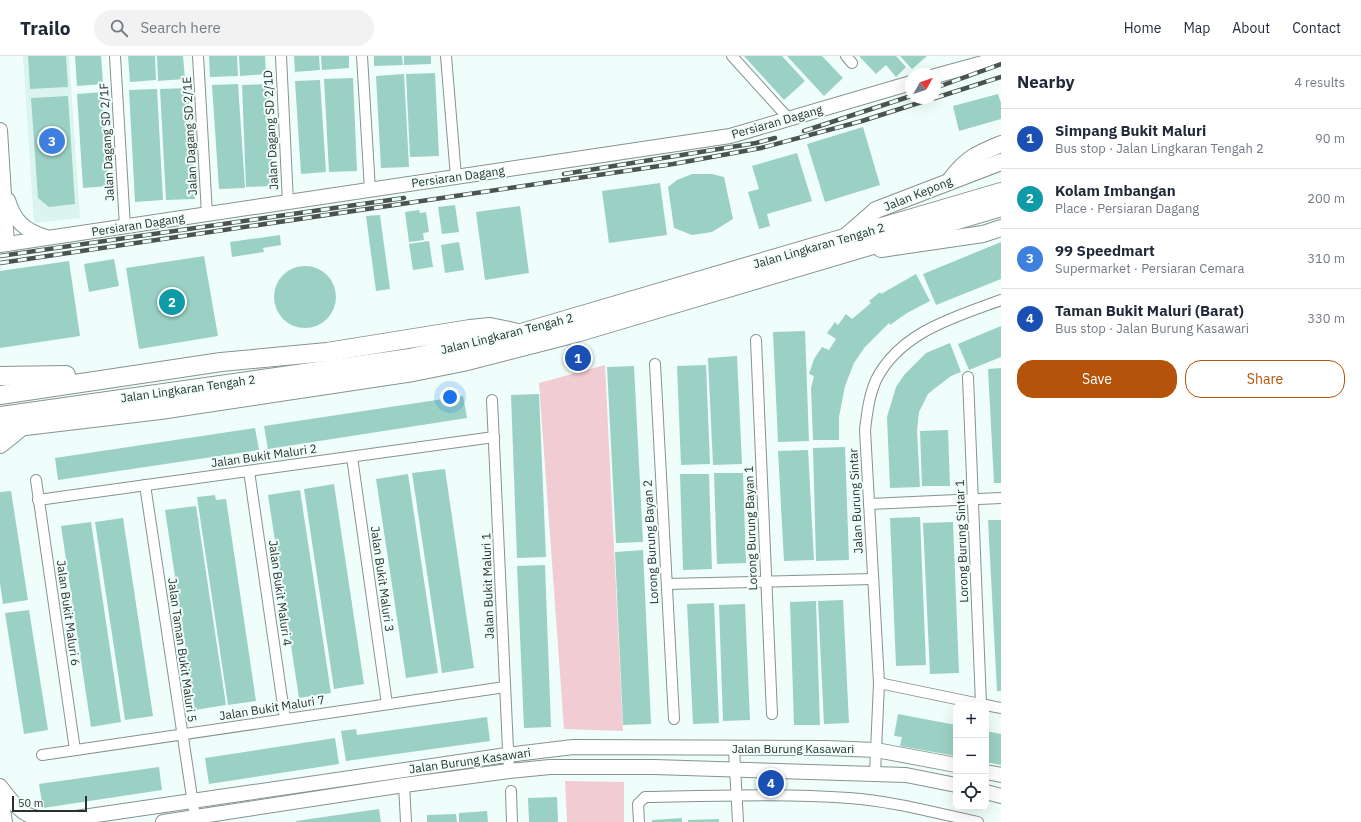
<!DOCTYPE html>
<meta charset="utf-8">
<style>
:root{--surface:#fff;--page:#f2f2f3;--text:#1f2937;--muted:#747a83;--line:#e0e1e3;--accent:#b45309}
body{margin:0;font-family:"IBM Plex Sans",sans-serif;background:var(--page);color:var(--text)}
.controls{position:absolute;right:12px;bottom:12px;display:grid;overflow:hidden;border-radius:8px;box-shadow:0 4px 16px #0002}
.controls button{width:36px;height:36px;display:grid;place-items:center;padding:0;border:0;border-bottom:1px solid var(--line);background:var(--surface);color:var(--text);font:20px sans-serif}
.compass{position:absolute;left:905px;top:12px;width:36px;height:36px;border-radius:50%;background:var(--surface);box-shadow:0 4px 16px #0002;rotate:50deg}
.scale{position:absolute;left:12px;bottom:10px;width:75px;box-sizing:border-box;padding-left:4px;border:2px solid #2b312f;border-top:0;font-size:11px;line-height:14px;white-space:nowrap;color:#2b312f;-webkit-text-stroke:3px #effefa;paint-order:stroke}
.you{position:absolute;left:450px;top:341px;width:14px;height:14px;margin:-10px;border:3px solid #fff;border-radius:50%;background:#1a73e8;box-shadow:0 0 0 6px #1a73e833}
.badge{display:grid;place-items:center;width:26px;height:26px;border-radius:50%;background:var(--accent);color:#fff;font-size:13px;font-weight:700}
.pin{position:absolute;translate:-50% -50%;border:2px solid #fff;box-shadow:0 1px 4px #0006}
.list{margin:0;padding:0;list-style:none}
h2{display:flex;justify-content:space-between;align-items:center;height:52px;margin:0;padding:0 16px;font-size:17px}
h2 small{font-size:13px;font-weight:400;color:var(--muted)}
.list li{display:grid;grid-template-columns:26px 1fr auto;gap:12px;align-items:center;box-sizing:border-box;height:60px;padding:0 16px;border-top:1px solid var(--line)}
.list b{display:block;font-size:15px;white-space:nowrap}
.list p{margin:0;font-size:13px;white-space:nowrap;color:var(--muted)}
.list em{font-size:13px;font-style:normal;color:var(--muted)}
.actions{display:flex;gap:8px;padding:12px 16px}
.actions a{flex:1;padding:9px 0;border:1px solid var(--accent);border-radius:16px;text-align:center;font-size:14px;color:var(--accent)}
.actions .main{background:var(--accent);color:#fff}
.icon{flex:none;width:22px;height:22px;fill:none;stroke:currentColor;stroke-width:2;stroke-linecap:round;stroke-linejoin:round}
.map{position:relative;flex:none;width:1001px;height:766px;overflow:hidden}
header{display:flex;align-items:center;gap:24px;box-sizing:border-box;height:56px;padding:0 20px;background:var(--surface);border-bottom:1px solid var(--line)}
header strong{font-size:19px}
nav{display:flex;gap:22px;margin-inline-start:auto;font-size:14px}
.search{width:280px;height:36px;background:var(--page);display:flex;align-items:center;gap:10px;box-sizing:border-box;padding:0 14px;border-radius:22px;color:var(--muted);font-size:15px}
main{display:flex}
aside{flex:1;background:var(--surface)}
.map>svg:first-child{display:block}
</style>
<header>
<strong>Trailo</strong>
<div class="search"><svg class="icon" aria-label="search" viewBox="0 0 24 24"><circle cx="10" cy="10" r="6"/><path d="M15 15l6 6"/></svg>Search here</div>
<nav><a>Home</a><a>Map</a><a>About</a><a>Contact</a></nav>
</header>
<main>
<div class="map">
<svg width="1001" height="766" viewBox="0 0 1001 766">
<rect width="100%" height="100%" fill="#effefa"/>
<path fill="#dcf4ee" d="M23 0H69L80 162 34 167Z"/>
<g fill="#f1ccd2">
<path d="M605 309 623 675 564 673 539 327Z"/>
<path d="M565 725 624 726V766H567Z"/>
</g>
<g fill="#9bd1c4">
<path d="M28 0H66L68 31 30 33Z"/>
<path d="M75 0H101L103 28 77 30Z"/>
<path d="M128 0H155L156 24 130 26Z"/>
<path d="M157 0H183L185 23 158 25Z"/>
<path d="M209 0H237L238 20 210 21Z"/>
<path d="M239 0H265L266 18 240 20Z"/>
<path d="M294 0H319L320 14 295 16Z"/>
<path d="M321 0H349V12L322 14Z"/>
<path d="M374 0H402L403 9 374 10Z"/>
<path d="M404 0H431V8L404 9Z"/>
<path d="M744 0H782L805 25 784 44Z"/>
<path d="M787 0H822L843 22 824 40Z"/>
<path d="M859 0H896L906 11 896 21 886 9 876 18Z"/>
<path d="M900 0H927L912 13Z"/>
<path d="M435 17 439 100 410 101 406 18Z"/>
<path d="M404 18 409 111 381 112 376 20Z"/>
<path d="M353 22 357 115 329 116 324 23Z"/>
<path d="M320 24 326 116 301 118 295 25Z"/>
<path d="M238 28 245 132 219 133 212 29Z"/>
<path d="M269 28 273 130 246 131 242 29Z"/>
<path d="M188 32 195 143 166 144 160 33Z"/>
<path d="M157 33 163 144 135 146 129 34Z"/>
<path d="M103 36 109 130 83 132 77 38Z"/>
<path d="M998 38 1001 47V63L959 75 953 50Z"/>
<path d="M68 40 75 148 49 151 38 142 31 42Z"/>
<path d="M863 71 880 129 825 146 807 88Z"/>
<path d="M797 97 812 145 767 158 770 170 759 173 748 136 759 133 752 110Z"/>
<path d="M692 118H712L724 121 733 163 712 176 692 179 674 172 668 131 677 124Z"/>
<path d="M660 127 667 179 609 187 602 135Z"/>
<path d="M455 149 459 176 442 178 438 151Z"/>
<path d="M520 150 529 217 485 224 476 156Z"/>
<path d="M419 154 420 157 426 156 429 176 423 177 424 184 409 186 405 156Z"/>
<path d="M380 159 390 233 376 235 366 160Z"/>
<path d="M280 179 281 189 263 192 264 196 232 201 230 186Z"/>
<path d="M429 185 433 211 413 214 409 188Z"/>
<path d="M459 186 464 214 445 217 441 189Z"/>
<path d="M1001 186V223L936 249 923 218Z"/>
<path d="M204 200 218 280 139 293 126 212Z"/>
<path d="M114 203 119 230 89 236 84 208Z"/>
<path d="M69 205 80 280 0 292V215Z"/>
<circle cx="305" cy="241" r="31"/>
<path d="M916 218 930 245 907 257 890 269 889 267 865 291 854 307 845 330 839 361V384H813L811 332 814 320 809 318 814 303 822 291 829 294 836 283 827 277 835 266 838 269 846 258 852 263 871 247 869 245 880 236 881 238Z"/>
<path d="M1001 270V301L969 314 958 288Z"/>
<path d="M805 275 809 385 778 386 773 276Z"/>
<path d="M950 287 961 316 951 320 934 333 928 338 919 356 917 375 920 431 890 432 887 361 896 331 904 319 926 297Z"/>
<path d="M737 300 742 408 713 409 708 302Z"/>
<path d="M706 309 710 408 681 409 677 310Z"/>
<path d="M634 310 643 486 616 487 607 311Z"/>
<path d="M1001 312V427H994L988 313Z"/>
<path d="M539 338 546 501 517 502 511 339Z"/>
<path d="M463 340 467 362 268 393 264 370Z"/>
<path d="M255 372 259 394 58 424 55 402Z"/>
<path d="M948 374 950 430H922L920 375Z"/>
<path d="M845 391 849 504 816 505 813 392Z"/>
<path d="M808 394 814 504 784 505 778 395Z"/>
<path d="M445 413 474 612 442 617 412 417Z"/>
<path d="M714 417H743L746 507 717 508Z"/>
<path d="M408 418 438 617 406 622 376 423Z"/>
<path d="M680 418H709L712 513 683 514Z"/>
<path d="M334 428 364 628 334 633 304 433Z"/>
<path d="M300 434 331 637 299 642 268 439Z"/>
<path d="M11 435 28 544 3 548 0 527V436Z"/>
<path d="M215 439 216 444 226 443 256 645 228 649 197 441Z"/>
<path d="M196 450 226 649 195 654 165 454Z"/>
<path d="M920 461 926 609 896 610 890 462Z"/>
<path d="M123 462 153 660 125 664 95 466Z"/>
<path d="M988 464H1001V635H997Z"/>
<path d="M91 466 121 666 91 671 61 470Z"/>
<path d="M953 466 959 617 930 618 923 467Z"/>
<path d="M643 494 651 668 623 669 615 496Z"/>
<path d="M545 509 551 671 524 672 517 510Z"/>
<path d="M843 544 849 667 824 668 818 545Z"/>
<path d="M816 545 820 669H794L790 546Z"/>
<path d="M714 547 719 667 693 668 687 548Z"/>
<path d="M745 548 750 664 723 665 719 549Z"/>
<path d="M29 554 48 674 24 678 5 557Z"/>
<path d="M898 658 956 669V700L900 690 902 681 894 680Z"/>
<path d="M487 661 490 685 346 705 341 675 356 673 357 679Z"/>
<path d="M986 675 1001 678V709L986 706Z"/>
<path d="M335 682 339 708 209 728 205 702Z"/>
<path d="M159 711 162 734 43 752 39 728Z"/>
<path d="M557 741 558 766H529L528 742Z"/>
<path d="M379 753 381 766H296V765Z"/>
<path d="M487 755 488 766H459V757Z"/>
<path d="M456 758 457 766H427V759Z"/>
<path d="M682 762V766H652V764Z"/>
<path d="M719 763V766H688V764Z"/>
</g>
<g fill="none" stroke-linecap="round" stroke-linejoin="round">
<defs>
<g id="street">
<path d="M115 0 125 171"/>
<path d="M198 0 207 158"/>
<path d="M281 0 288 147"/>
<path d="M362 0 370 134"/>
<path d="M446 0 456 121"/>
<path d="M732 0 789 63"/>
<path d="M846 0 852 7"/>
<path d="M756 284 772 658"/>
<path d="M655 308 674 663"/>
<path d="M968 321 981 648"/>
<path d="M492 344 509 715"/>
<path d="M352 401 387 648"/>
<path d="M249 415 285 663"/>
<path d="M36 424 75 694"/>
<path d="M145 429 195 761"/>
<path d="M38 444 494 381"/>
<path d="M869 448 1001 442"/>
<path d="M667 528 873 523"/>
<path d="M879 627 985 649"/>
<path d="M986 649 1001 652"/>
<path d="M734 693 738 766"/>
<path d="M42 699 505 631"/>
<path d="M875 718 879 627 865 374C867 357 869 340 876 324 900 276 955 261 1001 244"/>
<path d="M404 729 406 766"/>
<path d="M511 735 512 766"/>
<path d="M639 766 638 748 645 741C713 740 782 737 849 742 892 745 936 757 978 766"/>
</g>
<g id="secondary">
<path d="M935 20 1001 2"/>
<path d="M0 74 7 188"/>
<path d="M8 144C14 165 25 175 46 181"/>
<path d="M0 189 730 80 911 27"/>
<path d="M986 716 1001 719"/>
<path d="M0 730C27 766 31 764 76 762L507 699 573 691 826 692 876 694 956 709"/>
<path d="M0 736 5 766"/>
<path d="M986 736 1001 740"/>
<path d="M163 766 404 729 509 715 550 711H654L906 719 956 729"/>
</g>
<g id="primary">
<path d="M951 123C967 102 977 98 1001 88"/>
<path d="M844 182 876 154 1001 106"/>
<path d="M881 193 983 178 1001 172"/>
</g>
<g id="highway">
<path d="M0 320 66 319"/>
<path d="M0 339 221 306 327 296 470 273 490 271 514 276"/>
<path d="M0 360 410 302 521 277 1001 136"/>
<path d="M0 373 160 354 413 316 463 306 576 277 1001 151"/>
<path d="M0 388 21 371"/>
</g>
</defs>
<use href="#street" stroke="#869390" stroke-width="12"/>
<use href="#secondary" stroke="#869390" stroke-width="16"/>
<use href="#primary" stroke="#869390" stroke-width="18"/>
<use href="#highway" stroke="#869390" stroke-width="20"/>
<use href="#street" stroke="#fff" stroke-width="10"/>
<use href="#secondary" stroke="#fff" stroke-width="14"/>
<use href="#primary" stroke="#fff" stroke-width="16"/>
<use href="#highway" stroke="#fff" stroke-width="18"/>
<defs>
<g id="rail">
<path d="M935 32 1001 8"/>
<path d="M935 42 1001 21"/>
<path d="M804 75 911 40"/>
<path d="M564 118 756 87 775 82"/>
<path d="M0 200 404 142"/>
<path d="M0 207 673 108 761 92 862 65 934 42"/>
</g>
</defs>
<use href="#rail" stroke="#4b5250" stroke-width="4.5"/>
<use href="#rail" stroke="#effefa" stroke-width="3" stroke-dasharray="9" stroke-linecap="butt"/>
</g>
<g text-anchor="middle" stroke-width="4" stroke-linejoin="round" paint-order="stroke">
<g font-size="12" fill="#2b312f" stroke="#effefa">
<text transform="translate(777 66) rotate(-16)" y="4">Persiaran Dagang</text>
<text transform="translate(271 74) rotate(-93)" y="4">Jalan Dagang SD 2/1D</text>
<text transform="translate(190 80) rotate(-93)" y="4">Jalan Dagang SD 2/1E</text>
<text transform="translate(107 86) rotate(-93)" y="4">Jalan Dagang SD 2/1F</text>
<text transform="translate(458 121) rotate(-8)" y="4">Persiaran Dagang</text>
<text transform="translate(918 138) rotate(-22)" y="4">Jalan Kepong</text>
<text transform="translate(138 169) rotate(-9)" y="4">Persiaran Dagang</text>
<text transform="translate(819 190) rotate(-16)" y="4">Jalan Lingkaran Tengah 2</text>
<text transform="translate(507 278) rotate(-14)" y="4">Jalan Lingkaran Tengah 2</text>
<text transform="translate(188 333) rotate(-8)" y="4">Jalan Lingkaran Tengah 2</text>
<text transform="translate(264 400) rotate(-8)" y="4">Jalan Bukit Maluri 2</text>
<text transform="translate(856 445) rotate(-93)" y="4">Jalan Burung Sintar</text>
<text transform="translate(751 472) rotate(-92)" y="4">Lorong Burung Bayan 1</text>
<text transform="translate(962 485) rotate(-92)" y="4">Lorong Burung Sintar 1</text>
<text transform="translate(651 486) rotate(-93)" y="4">Lorong Burung Bayan 2</text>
<text transform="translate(382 523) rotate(82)" y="4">Jalan Bukit Maluri 3</text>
<text transform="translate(488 530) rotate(-92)" y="4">Jalan Bukit Maluri 1</text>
<text transform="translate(280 537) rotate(82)" y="4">Jalan Bukit Maluri 4</text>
<text transform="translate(68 557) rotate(82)" y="4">Jalan Bukit Maluri 6</text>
<text transform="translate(182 594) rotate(82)" y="4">Jalan Taman Bukit Maluri 5</text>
<text transform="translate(272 652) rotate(-9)" y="4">Jalan Bukit Maluri 7</text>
<text x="793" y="697">Jalan Burung Kasawari</text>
<text transform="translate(470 705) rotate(-8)" y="4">Jalan Burung Kasawari</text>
</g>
</g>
</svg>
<div class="controls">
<button>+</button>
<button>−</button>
<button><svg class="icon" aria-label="locate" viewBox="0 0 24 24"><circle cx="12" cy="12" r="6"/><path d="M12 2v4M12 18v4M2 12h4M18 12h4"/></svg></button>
</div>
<svg class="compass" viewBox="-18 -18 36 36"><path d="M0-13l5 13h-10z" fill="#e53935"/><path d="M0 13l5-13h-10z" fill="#747a83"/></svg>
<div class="scale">50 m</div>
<div class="you"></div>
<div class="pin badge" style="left:578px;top:302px;background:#1a4fb4">1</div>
<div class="pin badge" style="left:172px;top:246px;background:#0f9aa8">2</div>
<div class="pin badge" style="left:52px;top:85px;background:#3f7fe0">3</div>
<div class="pin badge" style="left:771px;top:727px;background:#1a4fb4">4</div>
</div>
<aside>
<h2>Nearby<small>4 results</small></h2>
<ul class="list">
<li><span class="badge" style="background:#1a4fb4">1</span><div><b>Simpang Bukit Maluri</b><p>Bus stop · Jalan Lingkaran Tengah 2</p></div><em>90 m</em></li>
<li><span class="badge" style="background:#0f9aa8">2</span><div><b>Kolam Imbangan</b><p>Place · Persiaran Dagang</p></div><em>200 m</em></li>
<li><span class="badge" style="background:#3f7fe0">3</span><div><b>99 Speedmart</b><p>Supermarket · Persiaran Cemara</p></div><em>310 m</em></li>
<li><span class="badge" style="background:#1a4fb4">4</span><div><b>Taman Bukit Maluri (Barat)</b><p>Bus stop · Jalan Burung Kasawari</p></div><em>330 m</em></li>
</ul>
<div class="actions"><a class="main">Save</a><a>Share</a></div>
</aside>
</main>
